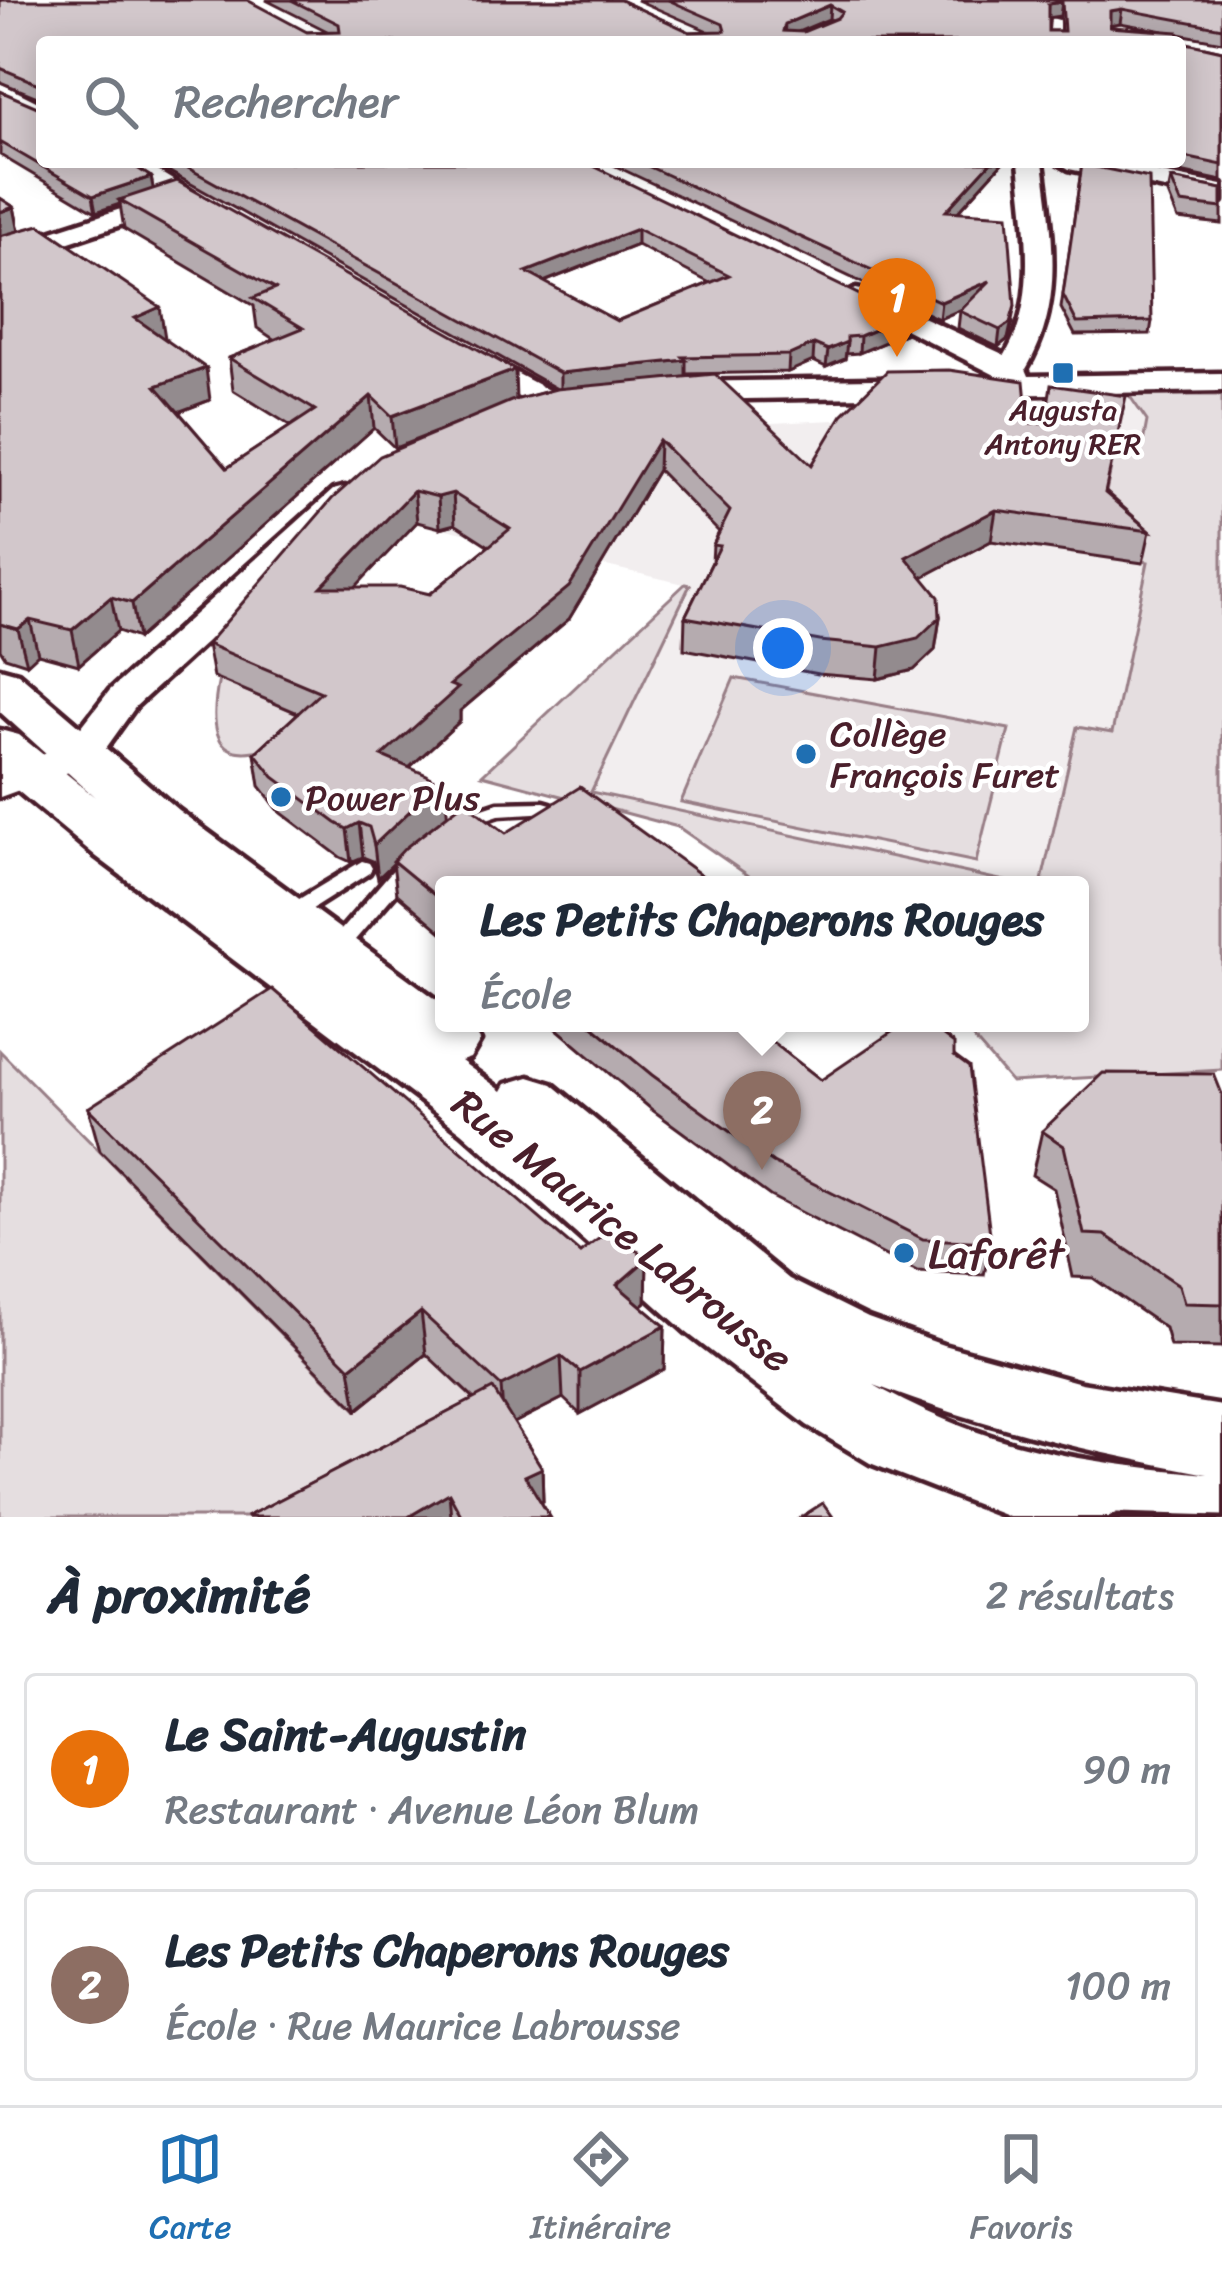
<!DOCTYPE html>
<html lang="fr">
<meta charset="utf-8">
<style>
:root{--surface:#fff;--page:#f6f6f7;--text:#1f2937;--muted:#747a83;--line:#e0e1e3;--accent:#1f6fb2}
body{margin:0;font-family:Sriracha,sans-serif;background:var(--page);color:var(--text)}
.you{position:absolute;left:783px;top:648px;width:42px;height:42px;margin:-30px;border:9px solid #fff;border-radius:50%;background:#1a73e8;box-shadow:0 0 0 18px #1a73e833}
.badge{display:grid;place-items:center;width:78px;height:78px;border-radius:50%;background:var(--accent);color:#fff;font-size:39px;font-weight:700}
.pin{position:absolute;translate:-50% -99px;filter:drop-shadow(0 3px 6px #0008)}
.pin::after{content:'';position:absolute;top:63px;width:42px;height:36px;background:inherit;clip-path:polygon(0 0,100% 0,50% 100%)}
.popup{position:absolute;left:435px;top:876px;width:654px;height:156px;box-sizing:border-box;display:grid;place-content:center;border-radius:12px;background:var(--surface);filter:drop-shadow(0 3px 9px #0005);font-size:39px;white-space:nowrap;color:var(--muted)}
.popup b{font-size:45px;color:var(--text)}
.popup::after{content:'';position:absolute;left:50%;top:100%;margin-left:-24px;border:24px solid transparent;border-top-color:var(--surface)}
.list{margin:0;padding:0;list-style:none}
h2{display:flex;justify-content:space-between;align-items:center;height:156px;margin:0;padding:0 48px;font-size:51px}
h2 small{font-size:39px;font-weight:400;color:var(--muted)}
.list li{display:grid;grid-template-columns:78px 1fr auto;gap:36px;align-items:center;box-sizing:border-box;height:192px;margin:0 24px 24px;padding:0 24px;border:3px solid var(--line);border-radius:12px}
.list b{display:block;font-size:45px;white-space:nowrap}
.list p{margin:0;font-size:39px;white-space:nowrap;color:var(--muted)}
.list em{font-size:39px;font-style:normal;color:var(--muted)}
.icon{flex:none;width:66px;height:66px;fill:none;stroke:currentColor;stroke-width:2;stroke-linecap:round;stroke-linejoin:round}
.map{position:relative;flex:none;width:1222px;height:1517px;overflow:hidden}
.search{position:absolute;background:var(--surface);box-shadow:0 6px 30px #0003;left:36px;right:36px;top:36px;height:132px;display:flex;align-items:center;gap:30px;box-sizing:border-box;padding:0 42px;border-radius:12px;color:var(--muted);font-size:45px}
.sheet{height:588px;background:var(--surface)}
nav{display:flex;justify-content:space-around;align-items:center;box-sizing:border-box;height:168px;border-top:3px solid var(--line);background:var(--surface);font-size:33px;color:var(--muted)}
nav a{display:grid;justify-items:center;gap:6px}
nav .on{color:var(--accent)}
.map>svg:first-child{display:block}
</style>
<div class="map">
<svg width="1222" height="1517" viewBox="0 0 1222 1517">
<rect width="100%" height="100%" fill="#fff"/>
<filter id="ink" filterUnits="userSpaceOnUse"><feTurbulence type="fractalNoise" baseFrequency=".00833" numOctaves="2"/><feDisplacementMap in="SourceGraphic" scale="24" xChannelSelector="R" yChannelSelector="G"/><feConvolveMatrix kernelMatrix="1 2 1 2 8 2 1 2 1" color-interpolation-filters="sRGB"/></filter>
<g filter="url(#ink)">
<path fill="#f2eeef" d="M1137 395 1154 421 1156 524 1203 1071 1011 1082 960 1023H1080V885H762L678 827 482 775 684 584 368 511 747 424 835 420 850 412 990 400Z"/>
<g fill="#e5dee0" stroke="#987e86" stroke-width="3">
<path d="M1129 395H1222V1070L1011 1082 960 1023H1080V885H1041L1077 727 1112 733 1148 562 1102 554 1099 525 1117 440 1143 443 1147 421Z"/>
<path d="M685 584 690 585 591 792 1023 885H762L678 827 482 775Z"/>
<path d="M734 678 1009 729 976 862 681 802Z"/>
<path d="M219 679 325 725C266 751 197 786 219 679Z"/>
<path d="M0 1051 356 1410 426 1354 504 1428 317 1517H0Z"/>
</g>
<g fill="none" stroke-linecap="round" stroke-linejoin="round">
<defs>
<g id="lane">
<path d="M1051 18 1059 20V42H1049Z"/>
<path d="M544 802 551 804 553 808 551 812 499 815 460 828 451 822 453 818 498 803Z"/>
<path d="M411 855 418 857 421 862 418 867 342 955H328L325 950 328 945 404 857Z"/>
<path d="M362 861 369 863 372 868 369 873 295 920H281L278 915 281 910Z"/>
</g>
<g id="street">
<path d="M0 83 42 104V121L0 100Z"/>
<path d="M113 162H143L222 210 209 218 181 205 0 265V248L164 195Z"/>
<path d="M1019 162H1043C1052 234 1065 304 1026 369L1029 376 1222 373V391L682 400 667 391 682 382 999 377 842 297 856 289 866 291 1005 355C1039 299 1025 224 1019 162Z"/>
<path d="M1057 162H1106L1222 185V201L1069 169Z"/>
<path d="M469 348 565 399 569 405 554 414 543 411 459 363 454 357Z"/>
<path d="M345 487 361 497 357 504 136 706 96 762 0 797V770L68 744 110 690 333 490Z"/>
</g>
<path id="secondary" d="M0 668 18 673 178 810 444 1005V1023L470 1024 480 1041 470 1058 461 1061 502 1091 506 1084 529 1077 552 1084 789 1279 868 1318 943 1345 1081 1383 1222 1406V1517H1009L870 1463 807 1425 686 1332 462 1132 97 857 0 776V730L19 735 95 797 0 712ZM874 1385C984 1427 1093 1453 1208 1474 1081 1462 988 1449 874 1385Z"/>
</defs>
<use href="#lane" stroke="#4a1f2b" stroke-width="9"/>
<use href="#street" stroke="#4a1f2b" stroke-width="9"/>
<use href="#secondary" stroke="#4a1f2b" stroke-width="9"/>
<use href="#lane" fill="#fff" fill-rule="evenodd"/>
<use href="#street" fill="#fff" fill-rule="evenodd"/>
<use href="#secondary" fill="#fff" fill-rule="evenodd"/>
</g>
<g fill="#b5abaf" stroke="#4a1f2b" stroke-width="3" fill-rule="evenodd">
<path d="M0 0 307 32 327 31 266 0H620L690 32 708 31 637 0H1222V42L1179 34 1182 42 1222 51V181L1157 167 1154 162H1180V42L42 99 0 82ZM1060 16 1061 31H1048V17ZM829 19 832 20 803 32H798ZM1120 23 1164 31 1110 27V25Z"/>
<path d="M0 91 151 177 153 189 516 400 557 389 152 162H585L904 334 859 353 846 354 845 359 826 367 813 361 788 372 686 374V376L812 465 1028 423 1150 531 1143 563 991 541 922 577 940 617 935 650 914 670 878 679 818 674 684 649 685 617 712 562 713 545 719 532 658 470 569 619 460 711V721L410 767 444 885V934L397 894 393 863 378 878 373 861 363 857 351 862 340 857 279 811 260 786 255 753 298 713 213 677 207 644 449 427 395 448 374 428 138 638 118 631 79 665 38 654 27 664 5 657 0 649V198L14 207 19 231 165 338H164L210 400 179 412 227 468 291 426 233 390 229 358 275 340 257 328 254 306 124 229 120 204 96 212 0 155ZM637 245 710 283 617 321 544 282ZM417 522 440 528 455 524 489 546 430 594 355 587Z"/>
<path d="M607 162H1003L958 212 1013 323 1008 339 998 347 958 328 960 311 962 309 939 319Z"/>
<path d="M1116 162H1147V165Z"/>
<path d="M1082 164 1152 321 1150 334 1075 335 1061 308Z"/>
<path d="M1171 179 1222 189V224L1178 219 1168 194Z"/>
<path d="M550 1023H770L759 1032 821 1080 954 1056 991 1242 984 1275 917 1272 770 1196 651 1109Z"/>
<path d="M1222 1094V1347L1170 1346 1165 1328 1093 1278 1073 1277 1054 1189 1032 1175 1042 1131Z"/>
<path d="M88 1108 580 1253 647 1259 646 1302 641 1306 665 1326 664 1369 580 1414 563 1398 514 1423 542 1468 543 1501 541 1502 550 1517H246L474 1399 426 1354 357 1410 100 1151Z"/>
</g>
<g fill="#938b8e" stroke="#4a1f2b" stroke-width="3">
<path d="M1062 2 1060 16 1047 18 1048 4Z"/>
<path d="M830 5 829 19 784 38 785 24Z"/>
<path d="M1122 9 1120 23 1108 25 1110 11Z"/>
<path d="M991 162H1003L944 227 946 211Z"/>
<path d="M151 177 154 193 119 200 120 204 96 212 93 196Z"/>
<path d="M14 207 20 237 0 244V212Z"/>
<path d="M637 229V245L526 289V272Z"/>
<path d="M990 281 988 298 939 319 941 302Z"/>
<path d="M1015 306 1008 339 998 347 1000 330Z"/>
<path d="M160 307 165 338 140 349 135 318Z"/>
<path d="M905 317 904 334 859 353 860 336Z"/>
<path d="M847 342 845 359 826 367 828 350Z"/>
<path d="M814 344 813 361 788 372 789 355Z"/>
<path d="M686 360V377L560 390V373Z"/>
<path d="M206 368 210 400 162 418 156 386Z"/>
<path d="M515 370 516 401 395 448 392 416Z"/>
<path d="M371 396 374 428 138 638 132 603Z"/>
<path d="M659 440 658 470 569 619 460 711V721L386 789 382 756Z"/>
<path d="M414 491 417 522 325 619 321 587Z"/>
<path d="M453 493 455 524 440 528 438 497Z"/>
<path d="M996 510 991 541 902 588 906 557Z"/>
<path d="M111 597 118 631 79 665 72 630Z"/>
<path d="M940 617 935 650 914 670 878 679 881 647Z"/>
<path d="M30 620 38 654 27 664 18 629Z"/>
<path d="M445 788 448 821 416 842 378 878 374 845 413 808Z"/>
<path d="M359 823 363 857 351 862 347 829Z"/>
<path d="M738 1023H770L736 1049Z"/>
<path d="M647 1259 646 1302 616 1327 617 1285Z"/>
<path d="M421 1312 426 1354 357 1410 350 1368Z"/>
<path d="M665 1326 664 1369 580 1414V1372Z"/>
<path d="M561 1356 563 1398 504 1428 501 1386Z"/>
<path d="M542 1468 543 1501 527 1509 525 1476Z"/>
<path d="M449 1493 451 1517H408Z"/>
</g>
<g fill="#d2c7cb" stroke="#4a1f2b" stroke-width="3" fill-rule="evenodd">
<path d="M0 0H247L307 32 340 31 339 24 291 0H620L690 32 725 31 723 24 668 0H1222V28L1122 9 1110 11V27L1178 32 1182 42 1222 51V165L1180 156V42H42V98L41 85 0 68ZM1062 2 1064 31H1048V4ZM830 5 842 12 837 18 803 32 783 31 785 24Z"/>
<path d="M0 91 42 109V162H128L151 177 93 196 0 142Z"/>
<path d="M177 162H585L905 317 860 336 847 337V342L828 350 814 344 789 355 683 357 686 360 560 373ZM637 229 729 275 617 321 526 272Z"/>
<path d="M639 162H991L946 211 1008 215 1015 306 1010 323 1000 330 960 311 990 281 941 302Z"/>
<path d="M1082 164 1149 178 1152 321 1077 323 1063 295Z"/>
<path d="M1171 179 1222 189V208L1181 203Z"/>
<path d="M177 181 515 370 392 416 371 396 132 603 111 597 72 630 30 620 18 629 0 624V236L40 225 160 307 135 318 206 368 156 386 227 468 315 410 229 358 303 328 253 298 275 289 119 200Z"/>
<path d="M0 198 14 207 0 212Z"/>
<path d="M949 370 1024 381 1028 423 1045 424 1051 385 1126 396 1105 493 1150 531 996 510 906 557 939 597 940 617 918 638 881 647 820 641 685 617 720 546 713 545 730 511 659 440 569 587 450 685 458 688 382 756 427 775 445 788 413 808 374 845 369 827 359 823 347 829 336 823 274 777 255 753 321 692 207 644 332 499 380 456 511 401 556 389 715 374 812 465 842 415 887 371ZM414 491 438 497 453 493 510 529 430 594 400 587H321Z"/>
<path d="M580 787 715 885H444V903L393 861 405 848 464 802 506 833Z"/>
<path d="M272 989 580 1253 612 1229 647 1259 617 1285 665 1326 580 1372 561 1356 501 1386 421 1312 350 1368 88 1108Z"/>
<path d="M589 1023H748L821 1080 905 1023H926L954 1044V1056L969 1067 991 1242 923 1239 773 1163 652 1075Z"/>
<path d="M1103 1073 1214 1074 1222 1094V1304L1184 1303 1179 1285 1105 1235 1084 1234 1064 1146 1042 1131Z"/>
<path d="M493 1389 542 1468 525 1476 550 1517H462L449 1493 408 1517H246Z"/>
<path d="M823 1503 833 1517H801Z"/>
<path d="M1117 1514 1222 1517H1111Z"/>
</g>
</g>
<g fill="#1f6fb2" stroke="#fff" stroke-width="4.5">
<rect x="1051" y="361" width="24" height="24" rx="6"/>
<circle cx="806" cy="754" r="12"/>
<circle cx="281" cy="797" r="12"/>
<circle cx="904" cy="1253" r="12"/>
</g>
<g text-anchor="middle" stroke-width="9" stroke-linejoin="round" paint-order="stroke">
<g font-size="30" fill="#4a1f2b" stroke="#fff">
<text x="1063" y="420">Augusta<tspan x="1063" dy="34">Antony RER</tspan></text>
</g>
<g font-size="36" fill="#4a1f2b" stroke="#fff" text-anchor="start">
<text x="830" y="746">Collège<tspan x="830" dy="41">François Furet</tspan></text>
<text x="305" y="810">Power Plus</text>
</g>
<g font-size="42" fill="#4a1f2b" stroke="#fff">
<text transform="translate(623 1230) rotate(39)" y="15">Rue Maurice Labrousse</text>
</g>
<g font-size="42" fill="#4a1f2b" stroke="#fff" text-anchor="start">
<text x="928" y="1268">Laforêt</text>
</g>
</g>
</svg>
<div class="you"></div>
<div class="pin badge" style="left:897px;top:357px;background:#e8710a">1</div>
<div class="pin badge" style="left:762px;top:1170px;background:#8d6e63">2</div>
<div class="popup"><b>Les Petits Chaperons Rouges</b>École</div>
<div class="search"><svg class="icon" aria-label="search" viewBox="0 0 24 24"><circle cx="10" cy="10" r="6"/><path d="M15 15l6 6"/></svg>Rechercher</div>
</div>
<section class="sheet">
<h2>À proximité<small>2 résultats</small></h2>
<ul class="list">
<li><span class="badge" style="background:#e8710a">1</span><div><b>Le Saint-Augustin</b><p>Restaurant · Avenue Léon Blum</p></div><em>90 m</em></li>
<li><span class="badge" style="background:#8d6e63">2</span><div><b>Les Petits Chaperons Rouges</b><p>École · Rue Maurice Labrousse</p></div><em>100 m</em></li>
</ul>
</section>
<nav>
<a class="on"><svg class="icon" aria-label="map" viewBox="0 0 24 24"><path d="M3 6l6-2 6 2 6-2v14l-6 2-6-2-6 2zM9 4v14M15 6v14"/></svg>Carte</a>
<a><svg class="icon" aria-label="directions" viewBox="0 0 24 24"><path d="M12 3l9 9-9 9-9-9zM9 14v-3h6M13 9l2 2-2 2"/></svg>Itinéraire</a>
<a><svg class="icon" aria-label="saved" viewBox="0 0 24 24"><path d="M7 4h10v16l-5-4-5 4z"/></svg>Favoris</a>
</nav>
